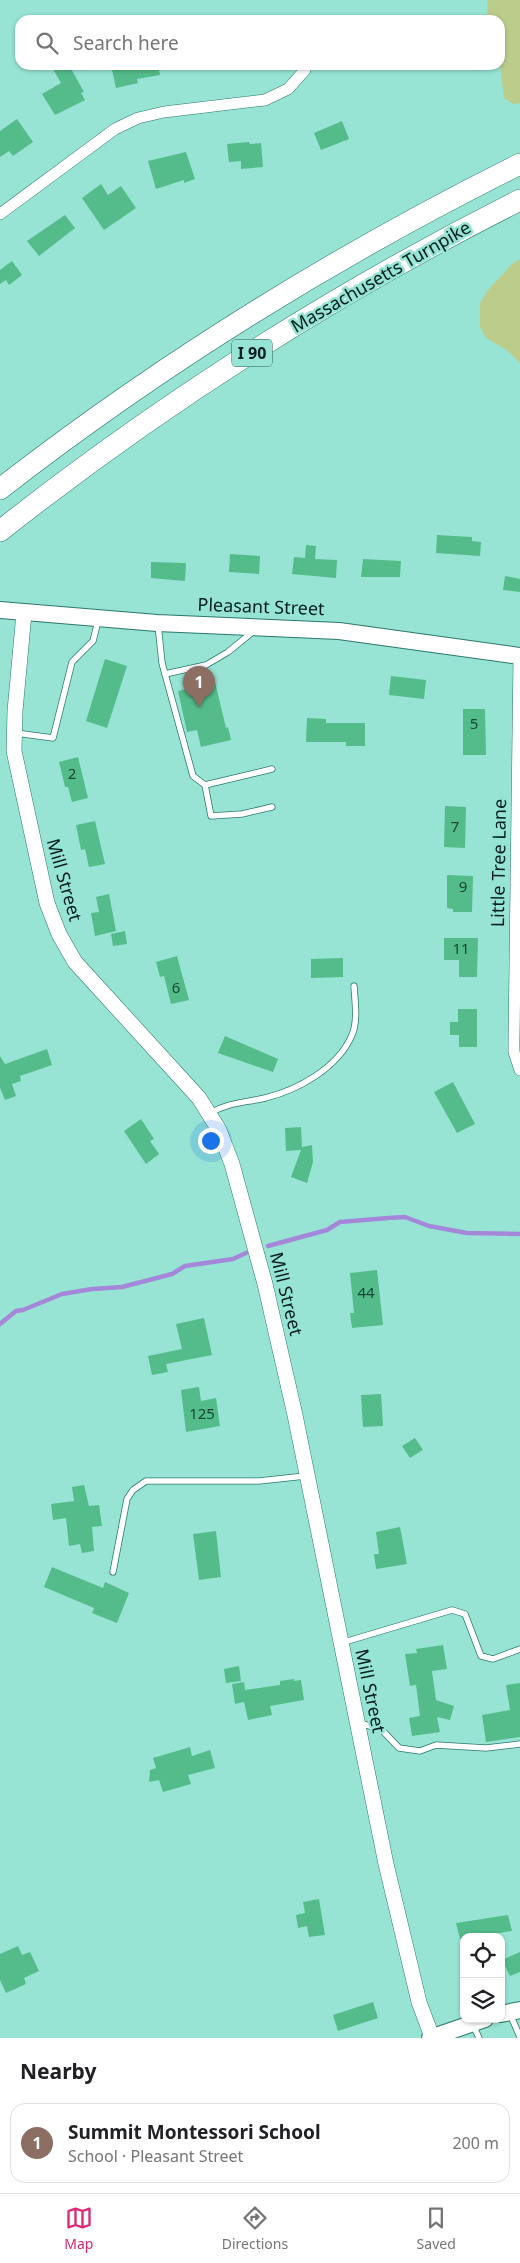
<!DOCTYPE html>
<meta charset="utf-8">
<style>
:root{--surface:#fff;--page:#f6f6f6;--text:#202124;--muted:#757577;--line:#e0e0e0;--accent:#db2777}
body{margin:0;font-family:"Noto Sans",sans-serif;background:var(--page);color:var(--text)}
.controls{position:absolute;right:15px;bottom:15px;display:grid;overflow:hidden;border-radius:10px;box-shadow:0 1px 4px #0004}
.controls button{width:45px;height:45px;display:grid;place-items:center;padding:0;border:0;border-bottom:1px solid var(--line);background:var(--surface);color:var(--text);font:25px sans-serif}
.you{position:absolute;left:210px;top:1140px;width:18px;height:18px;margin:-12px;border:4px solid #fff;border-radius:50%;background:#1a73e8;box-shadow:0 0 0 8px #1a73e833}
.badge{display:grid;place-items:center;width:32px;height:32px;border-radius:50%;background:var(--accent);color:#fff;font-size:16px;font-weight:700}
.pin{position:absolute;translate:-50% -41px;filter:drop-shadow(0 1px 2px #0008)}
.pin::after{content:'';position:absolute;top:26px;width:18px;height:15px;background:inherit;clip-path:polygon(0 0,100% 0,50% 100%)}
.list{margin:0;padding:0;list-style:none}
h2{display:flex;justify-content:space-between;align-items:center;height:65px;margin:0;padding:0 20px;font-size:21px}
h2 small{font-size:16px;font-weight:400;color:var(--muted)}
.list li{display:grid;grid-template-columns:32px 1fr auto;gap:15px;align-items:center;box-sizing:border-box;height:80px;margin:0 10px 10px;padding:0 10px;border:1px solid var(--line);border-radius:15px}
.list b{display:block;font-size:19px;white-space:nowrap}
.list p{margin:0;font-size:16px;white-space:nowrap;color:var(--muted)}
.list em{font-size:16px;font-style:normal;color:var(--muted)}
.icon{flex:none;width:28px;height:28px;fill:none;stroke:currentColor;stroke-width:2;stroke-linecap:round;stroke-linejoin:round}
.map{position:relative;flex:none;width:520px;height:2038px;overflow:hidden}
.search{position:absolute;background:var(--surface);box-shadow:0 1px 4px #0004;left:15px;right:15px;top:15px;height:55px;display:flex;align-items:center;gap:12px;box-sizing:border-box;padding:0 18px;border-radius:15px;color:var(--muted);font-size:19px}
.sheet{height:155px;background:var(--surface)}
nav{display:flex;justify-content:space-around;align-items:center;box-sizing:border-box;height:70px;border-top:1px solid var(--line);background:var(--surface);font-size:14px;color:var(--muted)}
nav a{display:grid;justify-items:center;gap:2px}
nav .on{color:var(--accent)}
.map>svg:first-child{display:block}
</style>
<div class="map">
<svg width="520" height="2038" viewBox="0 0 520 2038">
<rect width="100%" height="100%" fill="#97e4d4"/>
<g fill="#bccd8b">
<path d="M487 0H520V103L513 104 504 98 500 65V20H488Z"/>
<path d="M520 259V363L508 351 486 338 480 327V303L487 291 512 264Z"/>
</g>
<g fill="none" stroke-linecap="round" stroke-linejoin="round">
<g stroke="#a587d9" stroke-width="4.5">
<path d="M268 1246 327 1230 340 1222 388 1218 405 1217 429 1226 467 1233 520 1234"/>
<path d="M0 1324 16 1311 23 1310 62 1294 92 1289 122 1287 172 1274 185 1266 233 1259 246 1253"/>
</g>
</g>
<g fill="#54bc8a">
<path d="M61 65H69L84 92 81 93 85 100 55 115 42 94 61 83 53 69Z"/>
<path d="M132 65H158L160 75 137 79 138 83 116 88 112 70Z"/>
<path d="M17 119 33 142 13 156 9 151 0 157V131Z"/>
<path d="M342 121 349 139 321 150 314 133Z"/>
<path d="M249 142 250 144 261 143 263 167 241 169V161L229 162 227 144Z"/>
<path d="M186 152 195 179 184 183V180L156 189 148 161Z"/>
<path d="M101 184 108 195 121 186 136 208 104 230 82 198Z"/>
<path d="M65 215 75 228 39 256 27 241Z"/>
<path d="M12 261 22 275 9 285 6 280 0 284V270Z"/>
<path d="M437 535 472 537V541L481 542 480 556 436 553Z"/>
<path d="M306 545 316 546 315 559 337 560 336 578 292 574 294 557 305 558Z"/>
<path d="M230 554 260 556 259 574 229 572Z"/>
<path d="M363 559 401 561 400 577H361Z"/>
<path d="M151 562 186 563 185 581 151 578Z"/>
<path d="M505 576 520 579V592L503 590Z"/>
<path d="M105 659 127 666 107 728 86 721Z"/>
<path d="M391 676 426 680 424 699 389 695Z"/>
<path d="M203 681V684L215 682 226 728 228 727 231 740 201 747 197 730 187 732 178 691 191 688 190 683Z"/>
<path d="M463 709H485L486 755H463Z"/>
<path d="M307 718 326 719V723H365V746H346V742H306Z"/>
<path d="M78 757 88 798 72 802 68 787H65L59 762Z"/>
<path d="M445 806 466 807 465 848 444 847Z"/>
<path d="M95 821 105 864 89 867 85 849 81 850 76 825Z"/>
<path d="M447 875 473 876 472 912H453V909L447 908Z"/>
<path d="M109 894 116 931 95 936 91 913 99 912 96 897Z"/>
<path d="M125 931 127 944 113 946 111 934Z"/>
<path d="M444 938H478L477 977H459V960H444Z"/>
<path d="M177 956 189 1000 171 1004 164 976 160 977 156 962Z"/>
<path d="M343 958V977L311 978V959Z"/>
<path d="M458 1009H477V1047H459V1035H450V1022H458Z"/>
<path d="M225 1036 278 1059 273 1072 218 1053Z"/>
<path d="M47 1049 52 1065 20 1076 21 1081 12 1084 16 1096 5 1100 0 1088V1056L5 1064Z"/>
<path d="M453 1082 475 1124 457 1133 434 1092Z"/>
<path d="M141 1119 154 1139 150 1141 159 1154 146 1164 124 1131Z"/>
<path d="M301 1127 302 1147 312 1145 313 1162 307 1183 291 1177 301 1150 286 1151 285 1128Z"/>
<path d="M377 1270 383 1325 352 1328 350 1313H354L350 1273Z"/>
<path d="M204 1318 212 1355 166 1364 168 1372 152 1375 148 1356 182 1349 176 1324Z"/>
<path d="M199 1387 201 1401 216 1398 220 1426 186 1432 181 1390Z"/>
<path d="M381 1394 383 1426 363 1427 361 1395Z"/>
<path d="M415 1438 423 1450 410 1458 402 1446Z"/>
<path d="M84 1485 89 1506 99 1505 102 1526 92 1527 94 1551 82 1553 80 1544 69 1546 66 1518 53 1520 51 1504 74 1501 72 1487Z"/>
<path d="M400 1527 407 1564 376 1569 374 1554H379L376 1532Z"/>
<path d="M216 1531 221 1577 199 1580 193 1534Z"/>
<path d="M52 1567 103 1588 105 1582 129 1593 117 1623 92 1613 94 1608 44 1587Z"/>
<path d="M443 1645 447 1669 432 1671 436 1700 454 1706 450 1720 437 1717 440 1732 412 1736 409 1718 420 1716 416 1685 410 1686 405 1654 417 1653 416 1649Z"/>
<path d="M239 1666 241 1681 226 1683 224 1669Z"/>
<path d="M294 1679V1681L301 1680 304 1700 270 1706 272 1715 248 1720 244 1702 235 1704 232 1684 244 1682 245 1690 280 1685V1681Z"/>
<path d="M520 1683V1737L486 1742 482 1715 510 1710 506 1685Z"/>
<path d="M190 1747 192 1756 210 1750 215 1768 188 1775 191 1784 163 1792 159 1780 149 1782 150 1770 156 1768 153 1758Z"/>
<path d="M319 1899 325 1935 309 1937 307 1926 298 1928 296 1915 305 1913 303 1902Z"/>
<path d="M508 1915 512 1931 460 1939 456 1923Z"/>
<path d="M18 1946 22 1955 30 1952 39 1971 24 1978 26 1984 6 1993 0 1980V1954Z"/>
<path d="M520 1952V1972L510 1976 502 1960Z"/>
<path d="M373 2002 378 2018 338 2031 333 2015Z"/>
</g>
<g fill="none" stroke-linecap="round" stroke-linejoin="round">
<defs>
<g id="service">
<path d="M158 625 162 663 193 776 205 785 272 769"/>
<path d="M165 674 206 665 228 652 255 630"/>
<path d="M16 733 53 738 72 662 93 641 98 621"/>
<path d="M205 785 211 816 242 814 272 807"/>
<path d="M210 1113C230 1102 244 1103 265 1098 298 1090 338 1068 352 1035 358 1021 355 1002 354 986"/>
<path d="M113 1572 127 1499 133 1490 146 1481H259L305 1476"/>
<path d="M341 1643 452 1610 465 1614 481 1656 493 1659 520 1649"/>
<path d="M359 1723 381 1729 399 1748 420 1751 436 1745 486 1748 520 1744"/>
<path d="M510 2014 520 2037"/>
<path d="M473 2025 479 2038"/>
</g>
<g id="minor">
<path d="M0 214 115 129 138 118 164 112 265 100 288 89 305 70"/>
<path d="M519 656 514 1040V1052L520 1070"/>
</g>
<path id="tertiary" d="M24 613 15 711 14 751 47 903 59 934 75 962 199 1098 219 1130 232 1164 265 1284 295 1415 386 1864 419 2002 432 2037"/>
<g id="secondary">
<path d="M0 610 157 623 339 631 520 656"/>
<path d="M501 2014 520 2010"/>
<path d="M430 2038 485 2019"/>
</g>
<g id="motorway">
<path d="M0 489C161 364 337 255 520 164"/>
<path d="M0 531C161 404 337 292 520 200"/>
</g>
</defs>
<use href="#service" stroke="#29786b" stroke-width="7"/>
<use href="#minor" stroke="#29786b" stroke-width="12"/>
<use href="#tertiary" stroke="#29786b" stroke-width="16"/>
<use href="#secondary" stroke="#29786b" stroke-width="18"/>
<use href="#motorway" stroke="#29786b" stroke-width="22"/>
<use href="#service" stroke="#fff" stroke-width="5.5"/>
<use href="#minor" stroke="#fff" stroke-width="11"/>
<use href="#tertiary" stroke="#fff" stroke-width="15"/>
<use href="#secondary" stroke="#fff" stroke-width="16"/>
<use href="#motorway" stroke="#fff" stroke-width="21"/>
</g>
<g text-anchor="middle" stroke-width="5" stroke-linejoin="round" paint-order="stroke">
<g font-size="15" fill="#154636">
<text x="474" y="729">5</text>
<text x="72" y="779">2</text>
<text x="455" y="832">7</text>
<text x="463" y="892">9</text>
<text x="461" y="954">11</text>
<text x="176" y="993">6</text>
<text x="366" y="1298">44</text>
<text x="202" y="1419">125</text>
</g>
<rect fill="#97e4d4" stroke="#2d5a52" stroke-width="1" x="232" y="339.5" width="40" height="27" rx="4"/>
<g font-size="16" font-weight="bold" fill="#001f1a">
<text x="252" y="359">I 90</text>
</g>
<g font-size="18" fill="#001f1a" stroke="#97e4d4">
<text transform="translate(381 277) rotate(-30)" y="6">Massachusetts Turnpike</text>
<text transform="translate(261 607) rotate(2)" y="6">Pleasant Street</text>
<text transform="translate(499 863) rotate(-89)" y="6">Little Tree Lane</text>
<text transform="translate(64 880) rotate(74)" y="6">Mill Street</text>
<text transform="translate(286 1294) rotate(76)" y="6">Mill Street</text>
<text transform="translate(370 1691) rotate(78)" y="6">Mill Street</text>
</g>
</g>
</svg>
<div class="controls">
<button><svg class="icon" aria-label="locate" viewBox="0 0 24 24"><circle cx="12" cy="12" r="6"/><path d="M12 2v4M12 18v4M2 12h4M18 12h4"/></svg></button>
<button><svg class="icon" aria-label="layers" viewBox="0 0 24 24"><path d="M12 4l9 5-9 5-9-5zM3 14l9 5 9-5"/></svg></button>
</div>
<div class="you"></div>
<div class="pin badge" style="left:199px;top:707px;background:#8d6e63">1</div>
<div class="search"><svg class="icon" aria-label="search" viewBox="0 0 24 24"><circle cx="10" cy="10" r="6"/><path d="M15 15l6 6"/></svg>Search here</div>
</div>
<section class="sheet">
<h2>Nearby<small></small></h2>
<ul class="list">
<li><span class="badge" style="background:#8d6e63">1</span><div><b>Summit Montessori School</b><p>School · Pleasant Street</p></div><em>200 m</em></li>
</ul>
</section>
<nav>
<a class="on"><svg class="icon" aria-label="map" viewBox="0 0 24 24"><path d="M3 6l6-2 6 2 6-2v14l-6 2-6-2-6 2zM9 4v14M15 6v14"/></svg>Map</a>
<a><svg class="icon" aria-label="directions" viewBox="0 0 24 24"><path d="M12 3l9 9-9 9-9-9zM9 14v-3h6M13 9l2 2-2 2"/></svg>Directions</a>
<a><svg class="icon" aria-label="saved" viewBox="0 0 24 24"><path d="M7 4h10v16l-5-4-5 4z"/></svg>Saved</a>
</nav>
